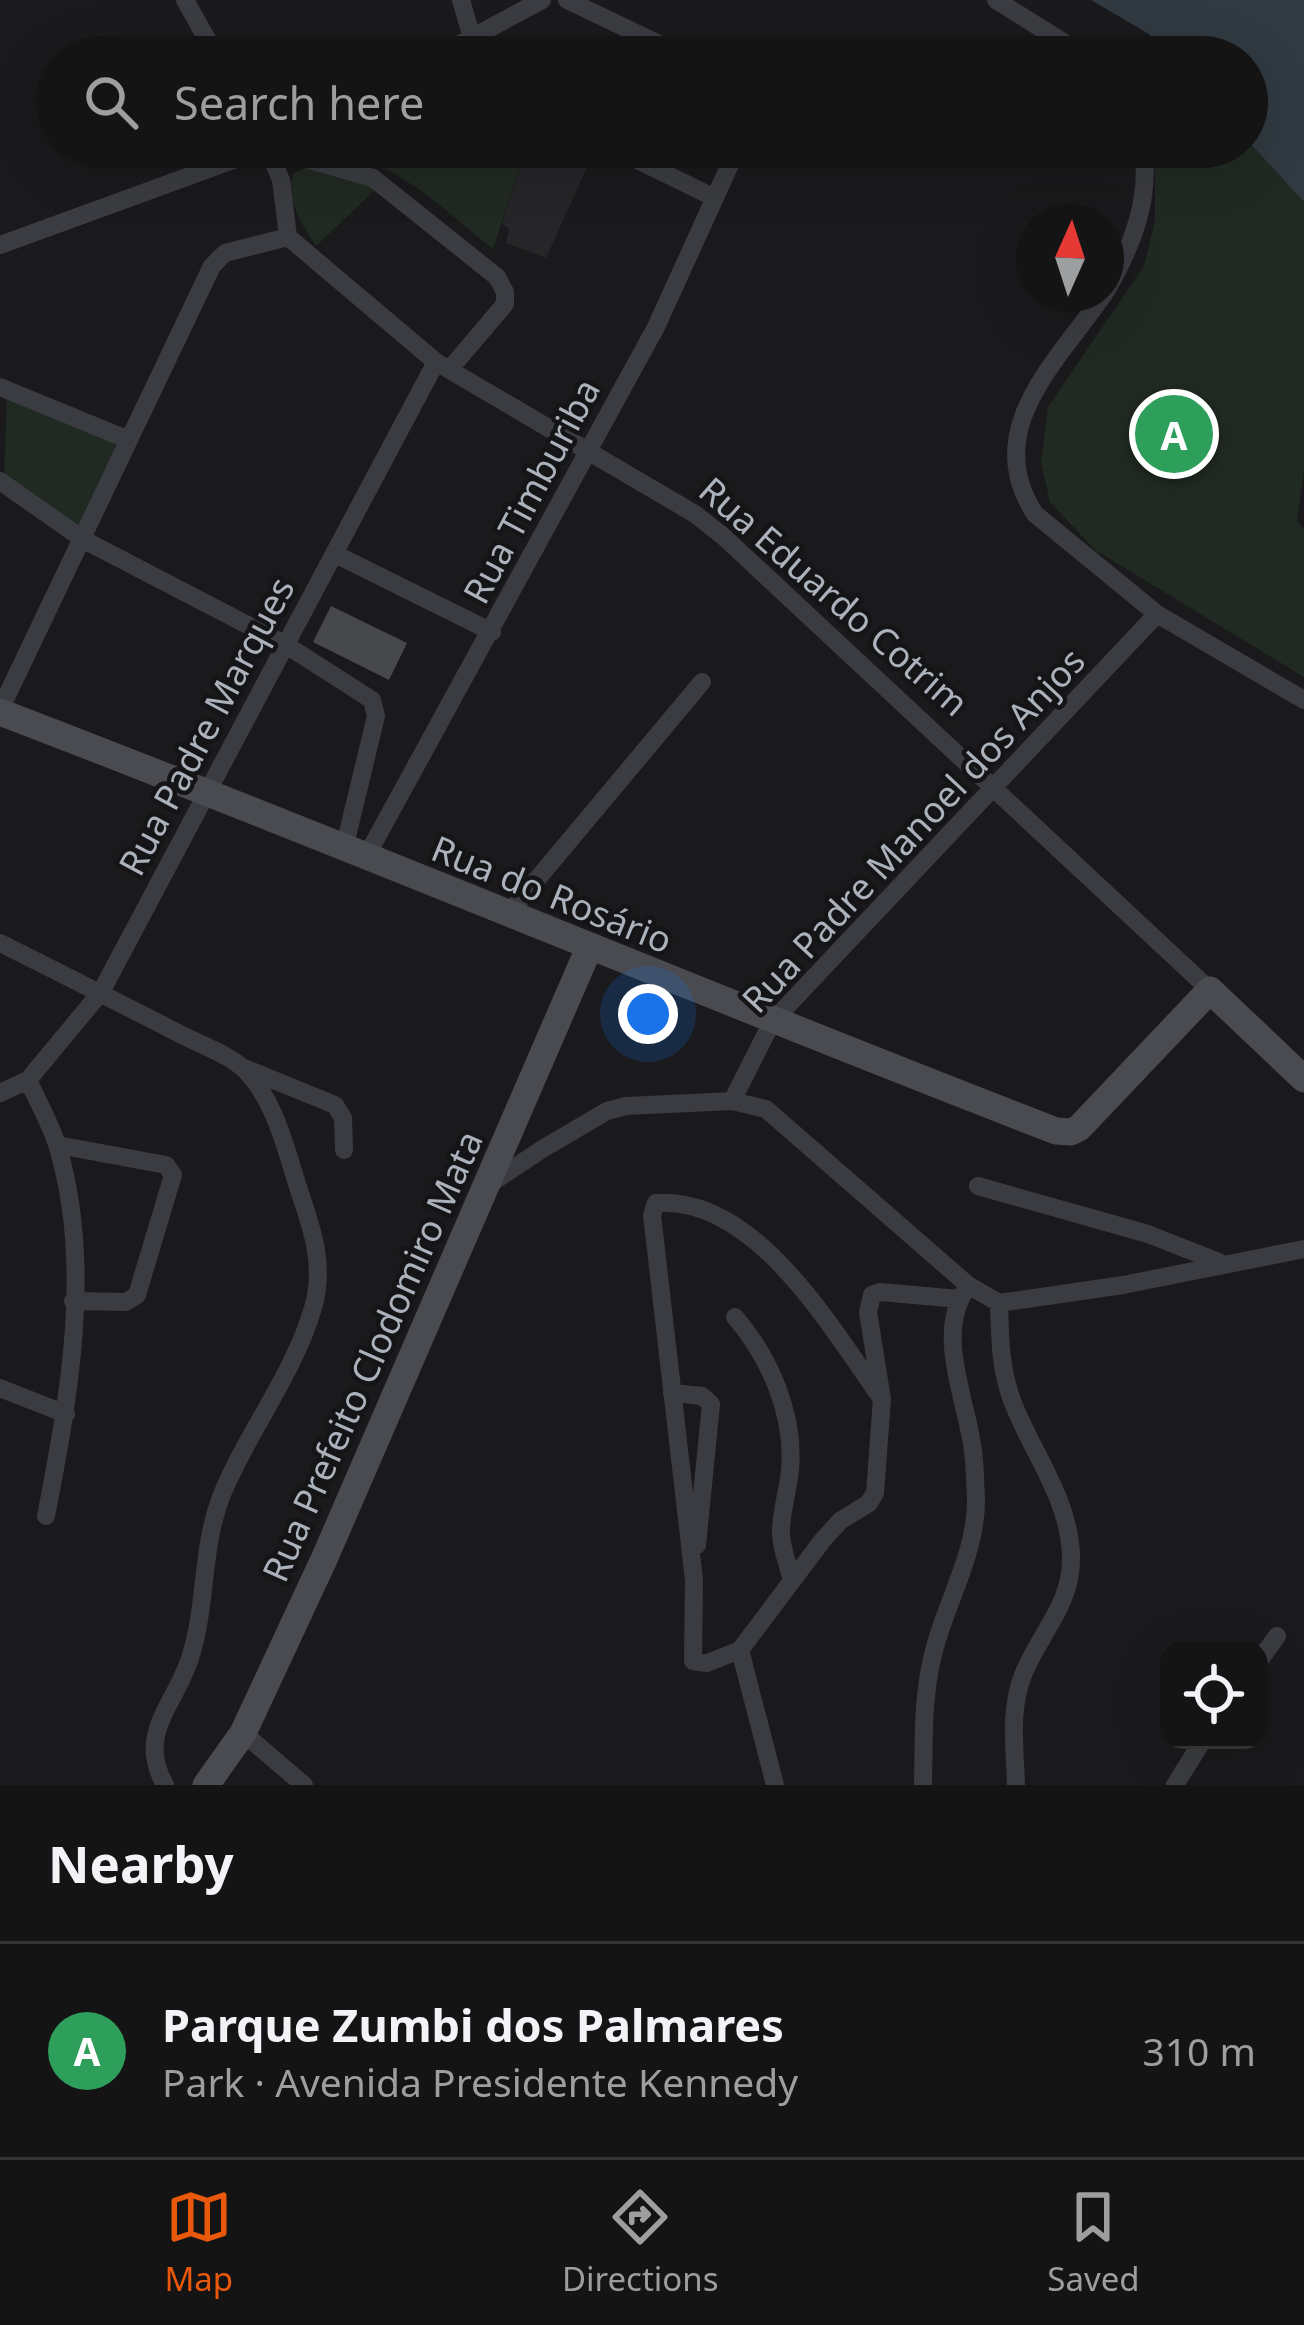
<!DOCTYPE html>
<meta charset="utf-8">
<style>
body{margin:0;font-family:"Noto Sans",sans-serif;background:#1d1d1e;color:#f1f3f6}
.controls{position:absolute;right:36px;bottom:36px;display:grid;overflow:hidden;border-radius:24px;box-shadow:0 12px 48px #0002}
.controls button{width:108px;height:108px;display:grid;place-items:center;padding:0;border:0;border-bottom:3px solid #333334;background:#141415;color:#f1f3f6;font:60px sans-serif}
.compass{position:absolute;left:1016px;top:204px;width:108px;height:108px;border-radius:50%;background:#141415;box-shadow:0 12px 48px #0002;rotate:3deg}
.you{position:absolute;left:648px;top:1014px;width:42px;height:42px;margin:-30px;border:9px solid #fff;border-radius:50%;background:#1a73e8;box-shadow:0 0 0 18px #1a73e833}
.badge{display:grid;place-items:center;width:78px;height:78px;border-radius:50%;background:#ea580c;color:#fff;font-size:39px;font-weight:700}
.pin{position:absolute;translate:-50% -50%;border:6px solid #fff;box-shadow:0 3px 12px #0006}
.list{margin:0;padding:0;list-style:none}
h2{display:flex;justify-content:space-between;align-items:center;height:156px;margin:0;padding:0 48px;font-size:51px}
h2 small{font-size:39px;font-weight:400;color:#9d9ea0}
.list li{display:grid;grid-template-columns:78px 1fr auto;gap:36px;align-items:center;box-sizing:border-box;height:216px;padding:0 48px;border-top:3px solid #333334}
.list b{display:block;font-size:45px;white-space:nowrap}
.list p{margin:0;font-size:39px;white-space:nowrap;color:#9d9ea0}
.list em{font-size:39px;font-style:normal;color:#9d9ea0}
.icon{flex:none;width:66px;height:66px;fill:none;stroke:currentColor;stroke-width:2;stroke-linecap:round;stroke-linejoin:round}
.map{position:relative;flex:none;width:1304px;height:1785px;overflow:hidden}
.search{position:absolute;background:#141415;box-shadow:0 12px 48px #0002;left:36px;right:36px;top:36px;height:132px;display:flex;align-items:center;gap:30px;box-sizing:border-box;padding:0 42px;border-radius:66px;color:#9d9ea0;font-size:45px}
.sheet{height:372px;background:#141415}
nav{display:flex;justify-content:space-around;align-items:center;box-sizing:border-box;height:168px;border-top:3px solid #333334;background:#141415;font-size:33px;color:#9d9ea0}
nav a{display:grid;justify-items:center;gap:6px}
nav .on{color:#ea580c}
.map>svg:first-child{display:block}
</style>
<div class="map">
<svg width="1304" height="1785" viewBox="0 0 1304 1785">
<rect width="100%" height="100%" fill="#1a1a1c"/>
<path fill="#262629" d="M 526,147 L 580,147 L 593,154 L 546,258 L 506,243 L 509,229 L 502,224 Z"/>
<path fill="#212a22" d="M 1247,140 L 1304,202 L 1304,471 L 1297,521 L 1304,529 L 1304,677 L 1095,550 L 1050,502 L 1041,462 L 1048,407 L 1144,266 L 1155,220 L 1155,147 L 1247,147 Z
M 315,147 L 526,147 L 493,249 C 440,207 390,153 319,152 Z
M 310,166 L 336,169 L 376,189 L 316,246 L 300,220 L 288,190 L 294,173 Z
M 7,395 L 119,440 L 80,527 L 4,478 Z"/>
<path fill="#303a40" d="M 1091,0 L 1304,0 L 1304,202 L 1247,140 L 1247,57 L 1171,57 L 1149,34 Z"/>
<path fill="#46484c" d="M 331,606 L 407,643 L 389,680 L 313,642 Z"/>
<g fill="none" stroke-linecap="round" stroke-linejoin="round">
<path stroke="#3b3c41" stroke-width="18" d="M 185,0 L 217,57
M 461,0 L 472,38
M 567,0 L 686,57
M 996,0 L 1087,57
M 436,57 L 542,0
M 267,147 L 281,180 L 288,237 L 436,362 L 695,514 L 724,537 L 1210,990
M 611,147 L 715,198
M 268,148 L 373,178 L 497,277 L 505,292 L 505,304 L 449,370
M 0,245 L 269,147
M 1106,291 C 1132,247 1151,199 1143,147
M 1104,294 C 1057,362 980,430 1035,514 L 1157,614 L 1304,700
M 0,387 L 129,440
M 0,481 L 84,540 L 286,645 L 372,700 L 376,716 L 344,849
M 337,555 L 492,632
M 0,710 L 212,266 L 225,253 L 288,237
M 366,857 L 656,327 L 738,147
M 508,914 L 702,682
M 0,943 C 60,973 120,1003 180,1034 C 199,1044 228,1054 244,1069 C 276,1101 286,1151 300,1193 C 313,1231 325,1267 313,1308 C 293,1376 247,1432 221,1497 C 201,1549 207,1606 190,1658 C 175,1706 136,1733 165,1785
M 242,1067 L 335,1105 L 343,1118 L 344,1150
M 28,1080 C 38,1102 51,1124 58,1148 C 93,1265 69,1398 46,1516
M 0,1093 L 28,1080 L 101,992 L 436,362
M 732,1101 L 772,1022 L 1157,614
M 58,1145 L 166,1165 L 173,1175 L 137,1295 L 126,1302 L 73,1301
M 488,1185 L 544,1148 L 607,1111 L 626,1106 L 732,1101 L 766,1109 L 968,1285 L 999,1303 L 1123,1285 L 1304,1249
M 978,1186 L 1148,1234 L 1219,1262
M 999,1303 C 1000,1337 1000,1370 1013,1403 C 1033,1454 1070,1500 1071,1557 C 1072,1605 1039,1634 1023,1675 C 1009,1710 1015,1749 1016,1785
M 735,1317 C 770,1358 795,1415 790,1470 C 788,1492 780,1514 781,1535 C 782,1550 788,1565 792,1580
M 0,1388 L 66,1414
M 672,1393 L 702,1396 L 711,1404 L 697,1545
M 882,1399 C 831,1328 755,1195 656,1203 L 652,1215 L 694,1580 L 693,1661 L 707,1663 L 740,1650 L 822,1541 L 840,1521 L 869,1503 L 875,1493 L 882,1399 L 868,1312 L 872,1295 L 880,1292 L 959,1299
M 740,1650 L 775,1785
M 1259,1661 L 1277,1636
M 243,1733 L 304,1785
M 923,1785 C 924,1739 922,1692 935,1647 C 949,1596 977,1551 976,1497 C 975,1482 975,1466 973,1451 C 967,1400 935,1336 966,1289
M 1175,1785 L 1203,1740"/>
<path stroke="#494b51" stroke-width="27" d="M 0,712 C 354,847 703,995 1056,1131 L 1071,1132 L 1079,1128 L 1210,990 L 1304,1079
M 206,1785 L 243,1733 L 325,1557 L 589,948"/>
</g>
<g text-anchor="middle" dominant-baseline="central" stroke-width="9" stroke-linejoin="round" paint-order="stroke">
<g font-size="36" fill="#acb2bb" stroke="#151517">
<text transform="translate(531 491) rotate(-62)">Rua Timburiba</text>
<text transform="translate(834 596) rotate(41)">Rua Eduardo Cotrim</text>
<text transform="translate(206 726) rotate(-62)">Rua Padre Marques</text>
<text transform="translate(913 830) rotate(-47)">Rua Padre Manoel dos Anjos</text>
<text transform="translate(552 894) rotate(22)">Rua do Rosário</text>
<text transform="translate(372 1356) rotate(-66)">Rua Prefeito Clodomiro Mata</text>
</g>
</g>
</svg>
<div class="controls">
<button><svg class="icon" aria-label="locate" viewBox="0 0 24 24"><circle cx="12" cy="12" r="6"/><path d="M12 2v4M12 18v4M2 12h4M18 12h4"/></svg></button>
</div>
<svg class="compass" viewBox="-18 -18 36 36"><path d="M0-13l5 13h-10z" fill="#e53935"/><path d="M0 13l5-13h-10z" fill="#9d9ea0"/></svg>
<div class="you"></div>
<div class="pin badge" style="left:1174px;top:434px;background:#2e9e5b">A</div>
<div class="search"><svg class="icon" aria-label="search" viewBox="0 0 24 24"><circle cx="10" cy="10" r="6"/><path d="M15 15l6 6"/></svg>Search here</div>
</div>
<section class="sheet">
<h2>Nearby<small></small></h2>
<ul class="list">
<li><span class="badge" style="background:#2e9e5b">A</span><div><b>Parque Zumbi dos Palmares</b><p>Park · Avenida Presidente Kennedy</p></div><em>310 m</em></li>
</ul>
</section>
<nav>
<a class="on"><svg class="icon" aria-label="map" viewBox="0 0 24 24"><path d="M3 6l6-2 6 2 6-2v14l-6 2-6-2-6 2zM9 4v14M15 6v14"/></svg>Map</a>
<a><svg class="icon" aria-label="directions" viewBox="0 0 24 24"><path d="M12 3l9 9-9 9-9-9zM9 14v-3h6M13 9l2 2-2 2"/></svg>Directions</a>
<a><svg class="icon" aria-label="saved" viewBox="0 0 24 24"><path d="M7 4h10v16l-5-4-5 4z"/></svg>Saved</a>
</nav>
